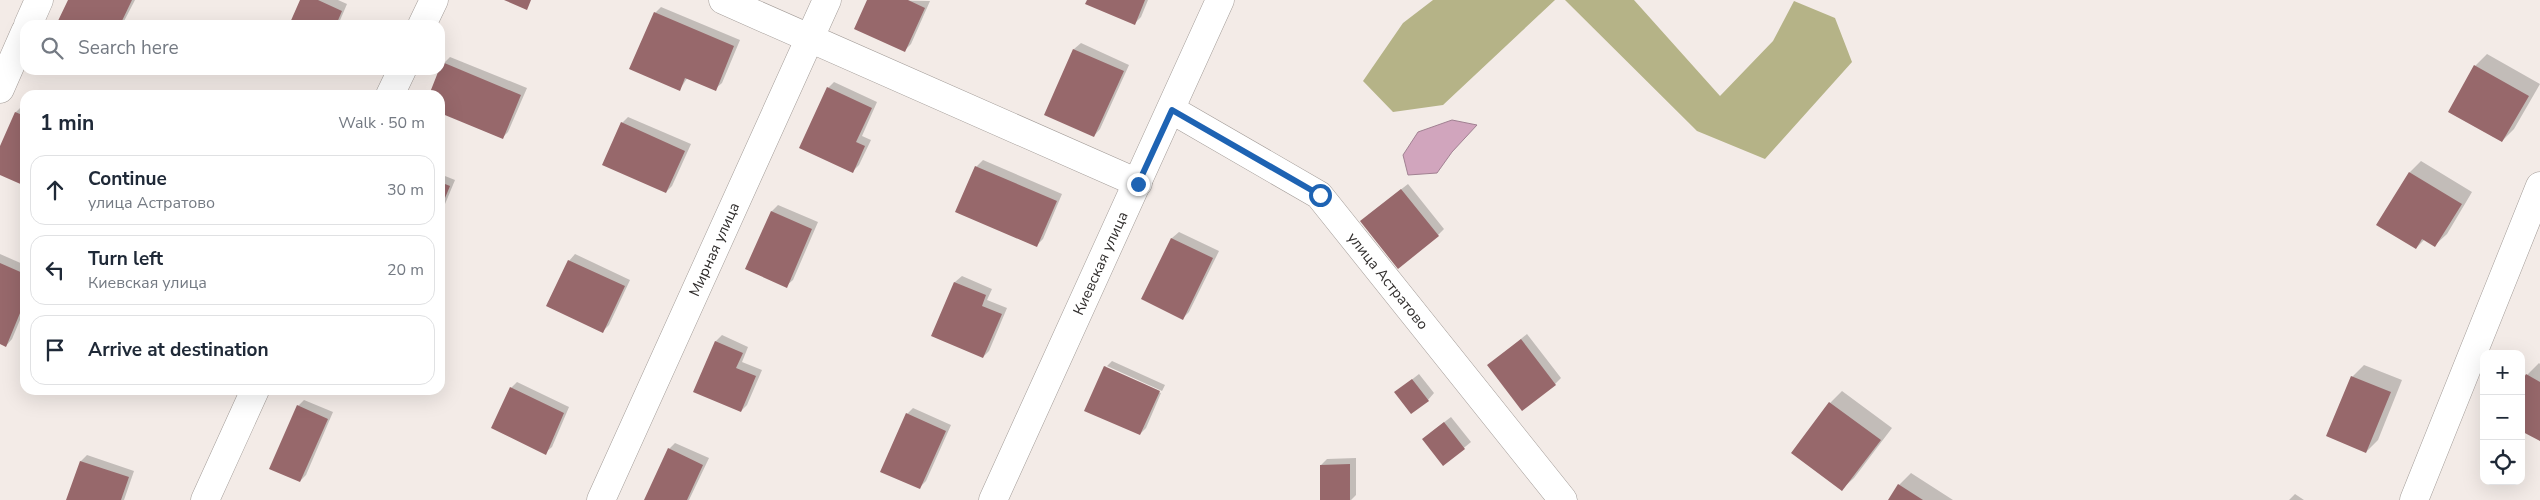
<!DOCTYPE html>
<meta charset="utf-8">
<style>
body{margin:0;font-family:"Nunito Sans",sans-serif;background:#f2f2f3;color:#1f2937}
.controls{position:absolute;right:15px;bottom:15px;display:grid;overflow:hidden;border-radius:10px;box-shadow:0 5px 20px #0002}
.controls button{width:45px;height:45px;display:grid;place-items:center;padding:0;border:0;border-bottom:1px solid #e0e1e3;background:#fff;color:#1f2937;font:25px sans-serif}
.stop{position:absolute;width:15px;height:15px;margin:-11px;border:4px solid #1e63b3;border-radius:50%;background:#fff}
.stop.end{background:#1e63b3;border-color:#fff;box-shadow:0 1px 5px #0008}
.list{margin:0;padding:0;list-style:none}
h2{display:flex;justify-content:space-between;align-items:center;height:65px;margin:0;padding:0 20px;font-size:21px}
h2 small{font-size:16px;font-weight:400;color:#747a83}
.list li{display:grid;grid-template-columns:32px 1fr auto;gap:15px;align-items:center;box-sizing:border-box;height:70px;margin:0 10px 10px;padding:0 10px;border:1px solid #e0e1e3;border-radius:15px}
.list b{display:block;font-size:19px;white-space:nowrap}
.list p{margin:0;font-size:16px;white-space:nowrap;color:#747a83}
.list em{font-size:16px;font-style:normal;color:#747a83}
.icon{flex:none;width:28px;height:28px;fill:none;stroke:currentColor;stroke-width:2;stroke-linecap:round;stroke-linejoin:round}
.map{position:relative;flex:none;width:2540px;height:500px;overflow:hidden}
.search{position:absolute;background:#fff;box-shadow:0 5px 20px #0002;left:20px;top:20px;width:425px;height:55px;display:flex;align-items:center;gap:12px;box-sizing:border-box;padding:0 18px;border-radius:15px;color:#747a83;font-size:19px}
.panel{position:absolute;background:#fff;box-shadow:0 5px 20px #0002;left:20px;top:90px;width:425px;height:305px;border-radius:15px}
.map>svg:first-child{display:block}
</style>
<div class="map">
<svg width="2540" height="500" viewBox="0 0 2540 500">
<rect width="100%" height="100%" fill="#f3ebe7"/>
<path fill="#b5b387" d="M 1433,0 L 1555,0 L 1443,105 L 1393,112 L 1363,81 L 1403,23 Z
M 1565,0 L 1634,0 L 1720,96 L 1773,41 L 1794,1 L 1835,18 L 1852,62 L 1765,159 L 1697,131 Z"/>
<path fill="#d1a5bd" stroke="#a18192" d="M 1452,120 L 1477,125 L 1452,152 L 1437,173 L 1408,175 L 1403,155 L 1418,132 Z"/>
<path fill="#0003" d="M 69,0 L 135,0 L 122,25 L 57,25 Z
M 301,0 L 338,0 L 347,4 L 338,25 L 290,25 Z
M 868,0 L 930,1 L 911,44 L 905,50 Z
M 1088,0 L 1148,0 L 1141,17 L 1135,23 Z
M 661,7 L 740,40 L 722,83 L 715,89 L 688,77 L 680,89 L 655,13 Z
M 1081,43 L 1129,65 L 1100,129 L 1094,136 L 1046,115 L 1074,49 Z
M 2487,54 L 2540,84 L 2514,129 L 2502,141 L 2475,66 Z
M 450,57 L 527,88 L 508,132 L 502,138 L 440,112 L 440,95 L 430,95 L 444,63 Z
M 834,82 L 877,102 L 862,136 L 871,140 L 859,165 L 853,171 L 828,88 Z
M 22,106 L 25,107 L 25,185 L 0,174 L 0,149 L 16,112 Z
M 628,117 L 691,144 L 672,186 L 666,192 L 622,123 Z
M 983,160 L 1062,194 L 1043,239 L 1036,246 L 957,212 L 976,167 Z
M 2421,161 L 2472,192 L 2447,234 L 2435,245 L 2425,239 L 2416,248 L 2410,172 Z
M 440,174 L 455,180 L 440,216 Z
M 1408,184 L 1444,229 L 1438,235 L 1368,215 Z
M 778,205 L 818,222 L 793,280 L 786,286 L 746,269 L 772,211 Z
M 1179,232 L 1219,251 L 1189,312 L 1183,318 L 1143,299 L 1172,238 Z
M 0,254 L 25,265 L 25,308 L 12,339 L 6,346 L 0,343 Z
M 575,254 L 630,280 L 609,325 L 603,331 L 569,261 Z
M 962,276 L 992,289 L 987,300 L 1007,308 L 989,351 L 983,357 L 933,335 L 955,282 Z
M 1527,334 L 1561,378 L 1555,384 L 1489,365 Z
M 722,335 L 748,347 L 742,362 L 762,370 L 747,405 L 741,411 L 694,391 L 716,341 Z
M 1112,361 L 1165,385 L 1162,391 L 1107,366 Z
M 2539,363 L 2540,364 L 2540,440 L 2527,375 Z
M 2364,365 L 2402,380 L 2378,440 L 2366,452 L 2352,377 Z
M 1106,366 L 1106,369 L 1161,393 L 1146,428 L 1140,434 L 1105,367 Z
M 1419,374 L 1434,393 L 1428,400 L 1396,392 Z
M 517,382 L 569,407 L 552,447 L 545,453 L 511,388 Z
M 1842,391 L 1892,428 L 1854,478 L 1842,489 L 1793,453 L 1830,403 Z
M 304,400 L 333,412 L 306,475 L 300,481 L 298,406 Z
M 913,408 L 951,425 L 926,481 L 920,487 L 907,414 Z
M 1451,417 L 1471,442 L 1443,465 L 1430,433 Z
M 675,443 L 709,458 L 689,500 L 645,500 L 669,449 Z
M 87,455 L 134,471 L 124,500 L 68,500 L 81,461 Z
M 1356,458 L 1356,495 L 1351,500 L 1322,500 L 1321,465 L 1327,459 Z
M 1911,473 L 1953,500 L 1889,500 L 1899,485 Z
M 2295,494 L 2304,500 L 2289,500 Z"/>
<path fill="#97686b" d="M 68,0 L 132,0 L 120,25 L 56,25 Z
M 300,0 L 318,0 L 342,11 L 336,25 L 289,25 Z
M 504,0 L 531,0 L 527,10 Z
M 867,0 L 908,0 L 925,8 L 905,52 L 854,29 Z
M 1087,0 L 1145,0 L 1135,25 L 1085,4 Z
M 654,12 L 734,46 L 716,91 L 685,78 L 680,91 L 629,69 Z
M 1073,49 L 1124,71 L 1094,137 L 1044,115 Z
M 442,62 L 521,95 L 503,139 L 440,113 L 440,95 L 429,95 Z
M 2474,65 L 2529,96 L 2502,142 L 2448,112 Z
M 827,87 L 872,108 L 856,142 L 865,146 L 853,173 L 799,148 Z
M 15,112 L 25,116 L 25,186 L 0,175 L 0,146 Z
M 621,122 L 685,151 L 666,193 L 602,165 Z
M 975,166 L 1057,201 L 1037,247 L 955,212 Z
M 2409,172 L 2462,204 L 2435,247 L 2422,239 L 2416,249 L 2376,225 Z
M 440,182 L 450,186 L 440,210 Z
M 1401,189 L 1439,236 L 1398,269 L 1360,221 Z
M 771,211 L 812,229 L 787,288 L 745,269 Z
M 1171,238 L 1213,258 L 1183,320 L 1141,299 Z
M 568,260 L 625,286 L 603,333 L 546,306 Z
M 0,263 L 25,274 L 25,301 L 6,347 L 0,344 Z
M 954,282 L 986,295 L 982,306 L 1002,314 L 983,358 L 931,336 Z
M 1521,339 L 1556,385 L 1522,411 L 1487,365 Z
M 715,341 L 743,353 L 736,368 L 756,376 L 741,412 L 693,392 Z
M 1104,366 L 1160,391 L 1140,435 L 1084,411 Z
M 2526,374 L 2540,382 L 2540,441 L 2521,431 L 2521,383 Z
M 2351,376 L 2391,392 L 2366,453 L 2326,436 Z
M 1412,379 L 1429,401 L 1411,414 L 1394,392 Z
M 510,387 L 564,413 L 546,455 L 491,428 Z
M 1829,402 L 1881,440 L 1842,491 L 1791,453 Z
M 297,405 L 328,419 L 300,482 L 269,469 Z
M 906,413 L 946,431 L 920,489 L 880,472 Z
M 1444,422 L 1465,449 L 1443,466 L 1422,439 Z
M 668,448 L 703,465 L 687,500 L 644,500 Z
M 80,461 L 129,477 L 121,500 L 66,500 Z
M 1350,464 L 1350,500 L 1320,500 L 1320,465 Z
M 1898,484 L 1923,500 L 1888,500 Z"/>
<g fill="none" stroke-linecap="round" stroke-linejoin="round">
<g stroke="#a39c98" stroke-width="29">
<g id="minor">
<path d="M 723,0 L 1138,183"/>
<path d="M 28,25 L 39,0"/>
<path d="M 422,25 L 434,0"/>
<path d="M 0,89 L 25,32"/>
<path d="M 390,95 L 402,70"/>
<path id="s1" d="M 1172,110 L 1319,195 L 1563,500"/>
<path d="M 205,500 L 255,390"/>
<path id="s2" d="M 601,500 L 827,0"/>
<path id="s3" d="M 993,500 L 1220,0"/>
<path d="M 2414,500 L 2540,186"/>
</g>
</g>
<use href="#minor" stroke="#fff" stroke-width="28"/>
</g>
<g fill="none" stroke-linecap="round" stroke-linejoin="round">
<path stroke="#1e63b3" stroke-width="6" d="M 1138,184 L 1172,110 L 1320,195"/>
</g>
<g text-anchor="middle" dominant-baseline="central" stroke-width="5" stroke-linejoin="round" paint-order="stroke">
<g font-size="15" fill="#302d2c" stroke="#f3ebe7">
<text stroke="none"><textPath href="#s2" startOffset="275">Мирная улица</textPath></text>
<text stroke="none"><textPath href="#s3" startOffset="260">Киевская улица</textPath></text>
<text stroke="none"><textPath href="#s1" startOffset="280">улица Астратово</textPath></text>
</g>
</g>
</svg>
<div class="controls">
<button>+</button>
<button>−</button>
<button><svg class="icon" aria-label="locate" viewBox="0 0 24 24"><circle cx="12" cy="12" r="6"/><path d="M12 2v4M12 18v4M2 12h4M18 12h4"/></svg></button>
</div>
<div class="stop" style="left:1320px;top:195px"></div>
<div class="stop end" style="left:1138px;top:184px"></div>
<div class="search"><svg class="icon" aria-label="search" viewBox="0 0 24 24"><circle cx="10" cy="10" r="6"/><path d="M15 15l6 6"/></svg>Search here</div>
<section class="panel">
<h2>1 min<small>Walk · 50 m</small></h2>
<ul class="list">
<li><svg class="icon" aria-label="ahead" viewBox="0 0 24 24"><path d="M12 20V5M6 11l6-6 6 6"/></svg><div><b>Continue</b><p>улица Астратово</p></div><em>30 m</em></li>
<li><svg class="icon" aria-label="left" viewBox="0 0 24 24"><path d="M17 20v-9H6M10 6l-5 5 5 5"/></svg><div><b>Turn left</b><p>Киевская улица</p></div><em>20 m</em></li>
<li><svg class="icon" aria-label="arrive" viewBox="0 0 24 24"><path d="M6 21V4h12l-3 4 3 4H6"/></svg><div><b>Arrive at destination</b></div></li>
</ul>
</section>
</div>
